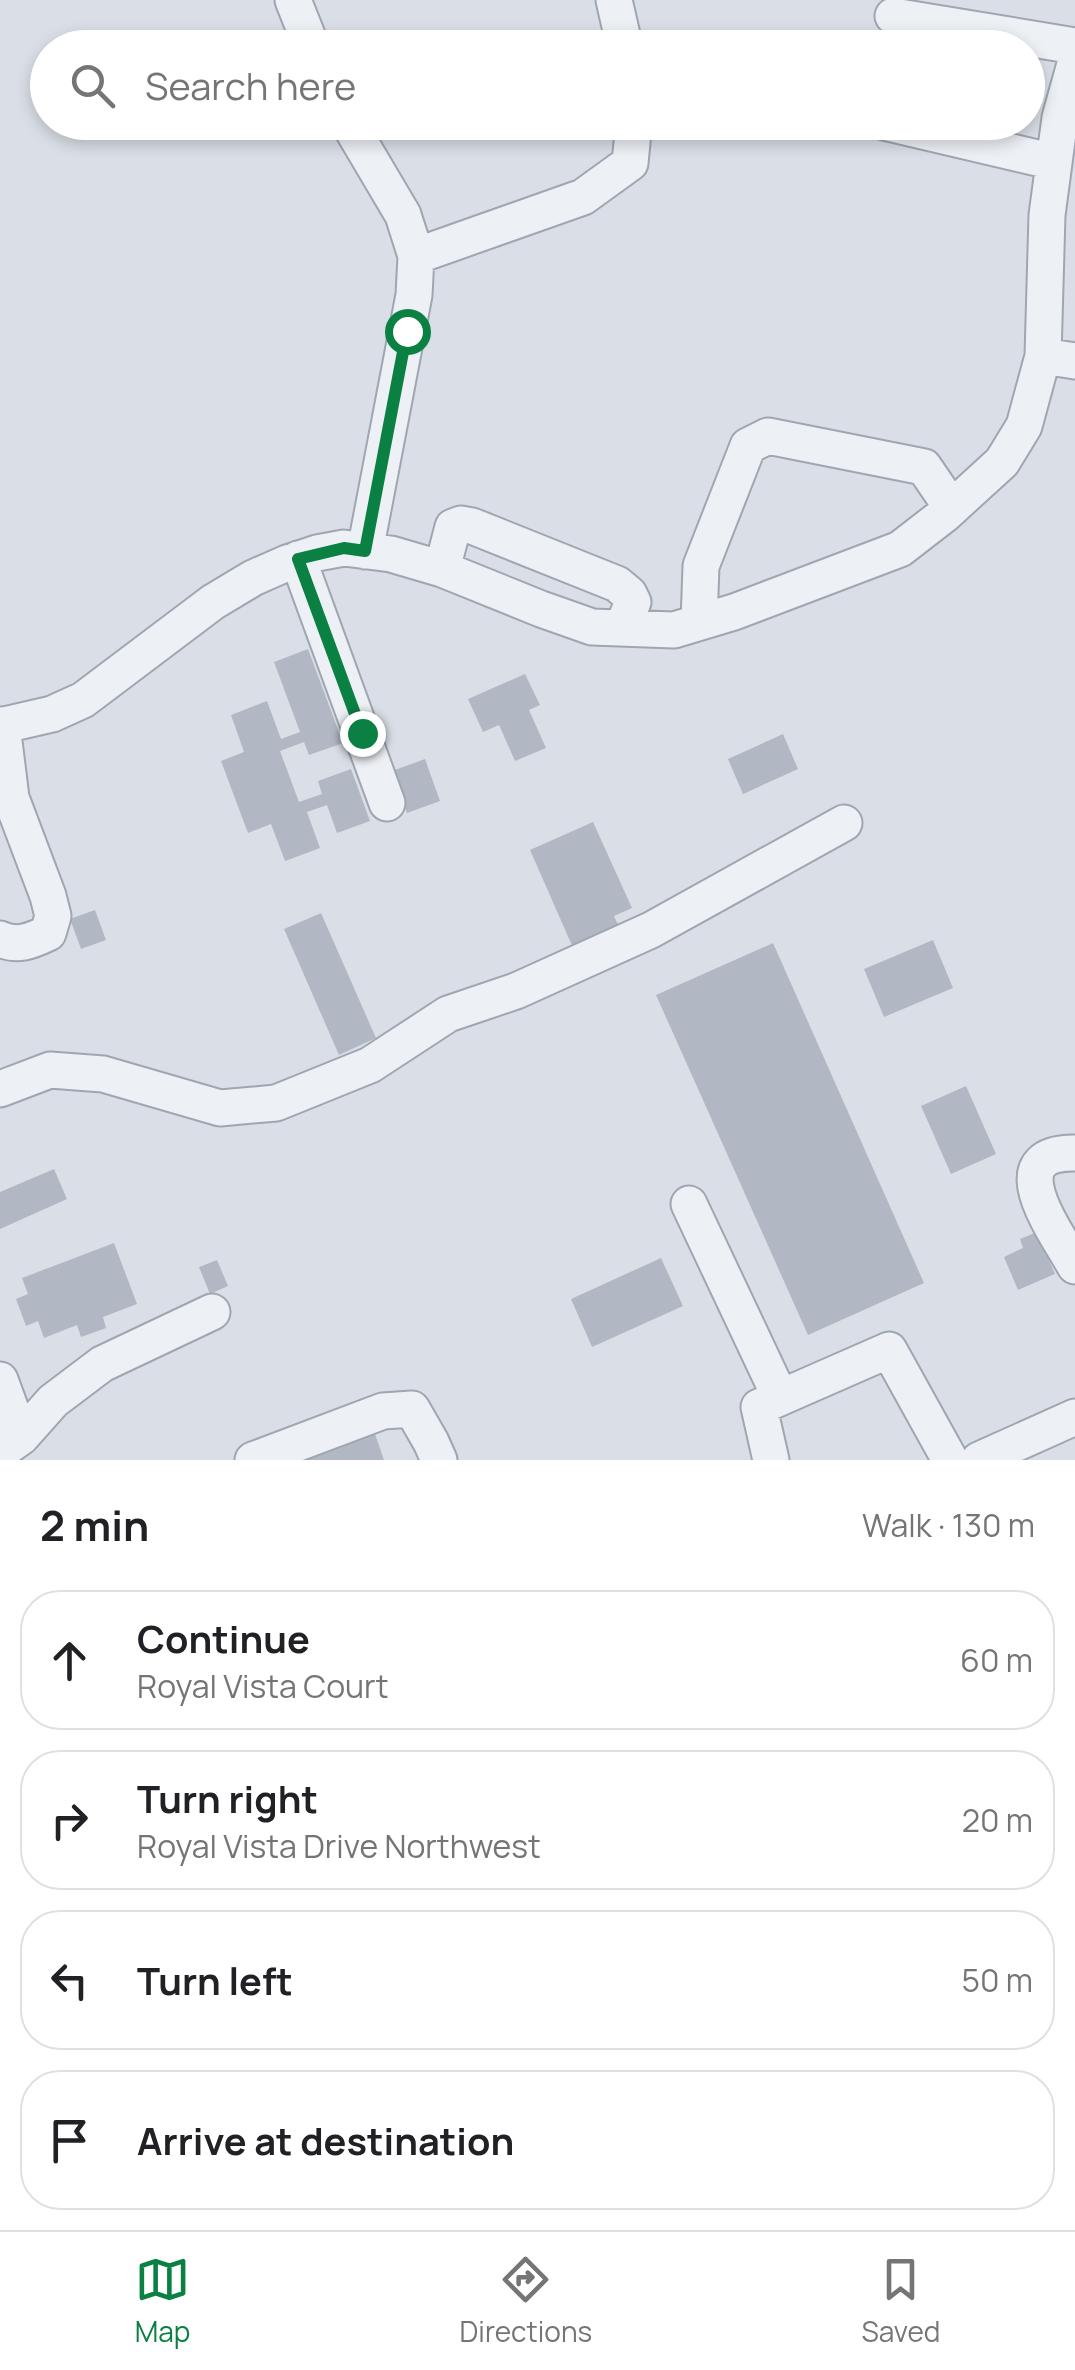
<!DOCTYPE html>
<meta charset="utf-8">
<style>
body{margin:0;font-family:Manrope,sans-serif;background:#f6f6f6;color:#202124}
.stop{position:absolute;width:30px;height:30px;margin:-22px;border:8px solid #0b8043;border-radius:50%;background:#fff}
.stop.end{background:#0b8043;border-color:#fff;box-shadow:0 2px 10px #0008}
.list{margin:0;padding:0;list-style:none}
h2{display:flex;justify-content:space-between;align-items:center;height:130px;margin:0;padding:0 40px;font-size:42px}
h2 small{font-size:32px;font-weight:400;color:#757577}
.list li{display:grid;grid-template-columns:65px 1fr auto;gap:30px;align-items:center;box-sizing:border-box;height:140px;margin:0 20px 20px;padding:0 20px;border:2px solid #e0e0e0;border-radius:40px}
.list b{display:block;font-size:38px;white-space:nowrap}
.list p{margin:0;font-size:32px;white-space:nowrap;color:#757577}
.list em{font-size:32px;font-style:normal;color:#757577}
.icon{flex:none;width:55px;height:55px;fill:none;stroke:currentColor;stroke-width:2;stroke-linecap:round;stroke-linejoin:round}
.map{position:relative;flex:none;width:1075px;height:1460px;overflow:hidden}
.search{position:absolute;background:#fff;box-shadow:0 5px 15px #0003;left:30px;right:30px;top:30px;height:110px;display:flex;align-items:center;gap:25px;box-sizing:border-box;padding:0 35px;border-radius:55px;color:#757577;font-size:38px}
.sheet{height:770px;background:#fff}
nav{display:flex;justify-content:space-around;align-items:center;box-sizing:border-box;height:140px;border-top:2px solid #e0e0e0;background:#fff;font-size:28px;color:#757577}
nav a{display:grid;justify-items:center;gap:5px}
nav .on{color:#0b8043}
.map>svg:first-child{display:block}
</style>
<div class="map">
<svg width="1075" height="1460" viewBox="0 0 1075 1460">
<rect width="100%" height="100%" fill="#dadfe7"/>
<path fill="#b1b8c4" d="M 308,649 L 343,743 L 309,755 L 304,742 L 280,751 L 299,802 L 322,794 L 318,781 L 351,769 L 370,821 L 337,833 L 327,805 L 307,812 L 320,848 L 285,861 L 271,824 L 248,833 L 221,761 L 244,752 L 231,715 L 267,701 L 281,739 L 300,732 L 274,662 Z
M 525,674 L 540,705 L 529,710 L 546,748 L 515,761 L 499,725 L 483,732 L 468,699 Z
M 783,734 L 798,769 L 743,794 L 728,759 Z
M 425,759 L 440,801 L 407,813 L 392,771 Z
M 593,822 L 632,908 L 614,916 L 620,929 L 574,950 L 530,850 Z
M 95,910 L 106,940 L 81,949 L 70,919 Z
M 321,913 L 376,1038 L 339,1055 L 284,929 Z
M 933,940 L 953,988 L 884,1017 L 864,969 Z
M 773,943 L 924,1283 L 808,1335 L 656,995 Z
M 966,1086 L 996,1154 L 951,1174 L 921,1106 Z
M 54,1169 L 67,1199 L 0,1229 L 0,1192 Z
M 1037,1232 L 1055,1274 L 1018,1290 L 1004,1257 L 1023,1248 L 1020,1239 Z
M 114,1243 L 137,1304 L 103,1317 L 106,1328 L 81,1337 L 77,1325 L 44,1338 L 38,1321 L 26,1326 L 16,1299 L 28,1294 L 22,1278 Z
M 661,1258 L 683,1306 L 592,1347 L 571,1299 Z
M 217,1260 L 228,1286 L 210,1294 L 199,1267 Z
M 375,1434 L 384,1460 L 305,1460 Z"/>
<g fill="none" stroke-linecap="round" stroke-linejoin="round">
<g stroke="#9fa6b1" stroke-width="39">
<path id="minor" d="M 293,0 L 312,48
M 614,0 L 625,48
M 893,16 L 1075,46
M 348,122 L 403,215 L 416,256 L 414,295 L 365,551
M 884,122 L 1054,162
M 416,256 L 583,197 L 630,163 L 634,122
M 1043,356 L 1075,361
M 298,559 L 387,803
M 442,569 L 453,527 L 461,524 L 472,526 L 617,584 L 629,594 L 633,602 L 622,628
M 699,622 L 701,566 L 748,446 L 768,436 L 924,467 L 952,508
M 0,726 L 52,714 L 83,700 L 213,602 L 253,578 L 287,563 L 317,553 L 344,548 L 391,554 L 442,569 L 541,609 L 592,627 L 674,630 L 734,612 L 900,549 L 944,515 L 1002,462 L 1024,426 L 1043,356 L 1047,215 L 1060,118 L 1075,64
M 0,939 C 17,947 31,941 48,933 L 53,916 L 48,896 L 11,798 L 2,725
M 0,1089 L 50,1070 L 103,1074 L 220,1108 L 276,1103 L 370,1065 L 448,1014 L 516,991 L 651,930 L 844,823
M 1075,1153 C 995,1152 1057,1233 1075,1266
M 689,1204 L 780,1397
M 0,1380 L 21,1437
M 0,1452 L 21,1437 L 53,1401 L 102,1364 L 212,1312
M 253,1460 L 383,1411 L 412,1409 L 431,1442 L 439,1460
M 771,1460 L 759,1407 L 889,1350 L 950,1460
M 979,1460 L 1075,1417"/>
</g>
<use href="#minor" stroke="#edf0f5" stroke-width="35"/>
</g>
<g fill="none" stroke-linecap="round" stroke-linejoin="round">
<path stroke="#0b8043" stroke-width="12" d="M 362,733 L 298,559 L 344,548 L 365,551 L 407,331"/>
</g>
</svg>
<div class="stop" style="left:407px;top:331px"></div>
<div class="stop end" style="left:362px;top:733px"></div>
<div class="search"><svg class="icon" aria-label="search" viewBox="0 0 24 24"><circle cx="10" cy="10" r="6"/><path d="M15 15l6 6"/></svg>Search here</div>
</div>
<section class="sheet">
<h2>2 min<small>Walk · 130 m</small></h2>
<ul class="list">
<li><svg class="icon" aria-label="ahead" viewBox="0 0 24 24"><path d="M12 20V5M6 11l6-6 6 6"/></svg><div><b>Continue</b><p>Royal Vista Court</p></div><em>60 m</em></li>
<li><svg class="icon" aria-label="right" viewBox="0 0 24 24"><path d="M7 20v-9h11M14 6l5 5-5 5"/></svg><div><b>Turn right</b><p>Royal Vista Drive Northwest</p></div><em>20 m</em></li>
<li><svg class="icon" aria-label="left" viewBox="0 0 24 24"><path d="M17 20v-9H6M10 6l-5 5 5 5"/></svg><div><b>Turn left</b></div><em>50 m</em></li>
<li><svg class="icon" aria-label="arrive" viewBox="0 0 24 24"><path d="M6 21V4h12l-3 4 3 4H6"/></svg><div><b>Arrive at destination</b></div></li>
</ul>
</section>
<nav>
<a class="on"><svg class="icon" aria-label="map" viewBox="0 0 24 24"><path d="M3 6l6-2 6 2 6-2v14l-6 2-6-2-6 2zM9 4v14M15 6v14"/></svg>Map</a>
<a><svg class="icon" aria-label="directions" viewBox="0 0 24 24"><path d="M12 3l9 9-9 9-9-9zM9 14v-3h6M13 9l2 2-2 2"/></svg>Directions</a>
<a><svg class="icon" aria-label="saved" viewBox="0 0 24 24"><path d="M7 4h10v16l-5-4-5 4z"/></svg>Saved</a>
</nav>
